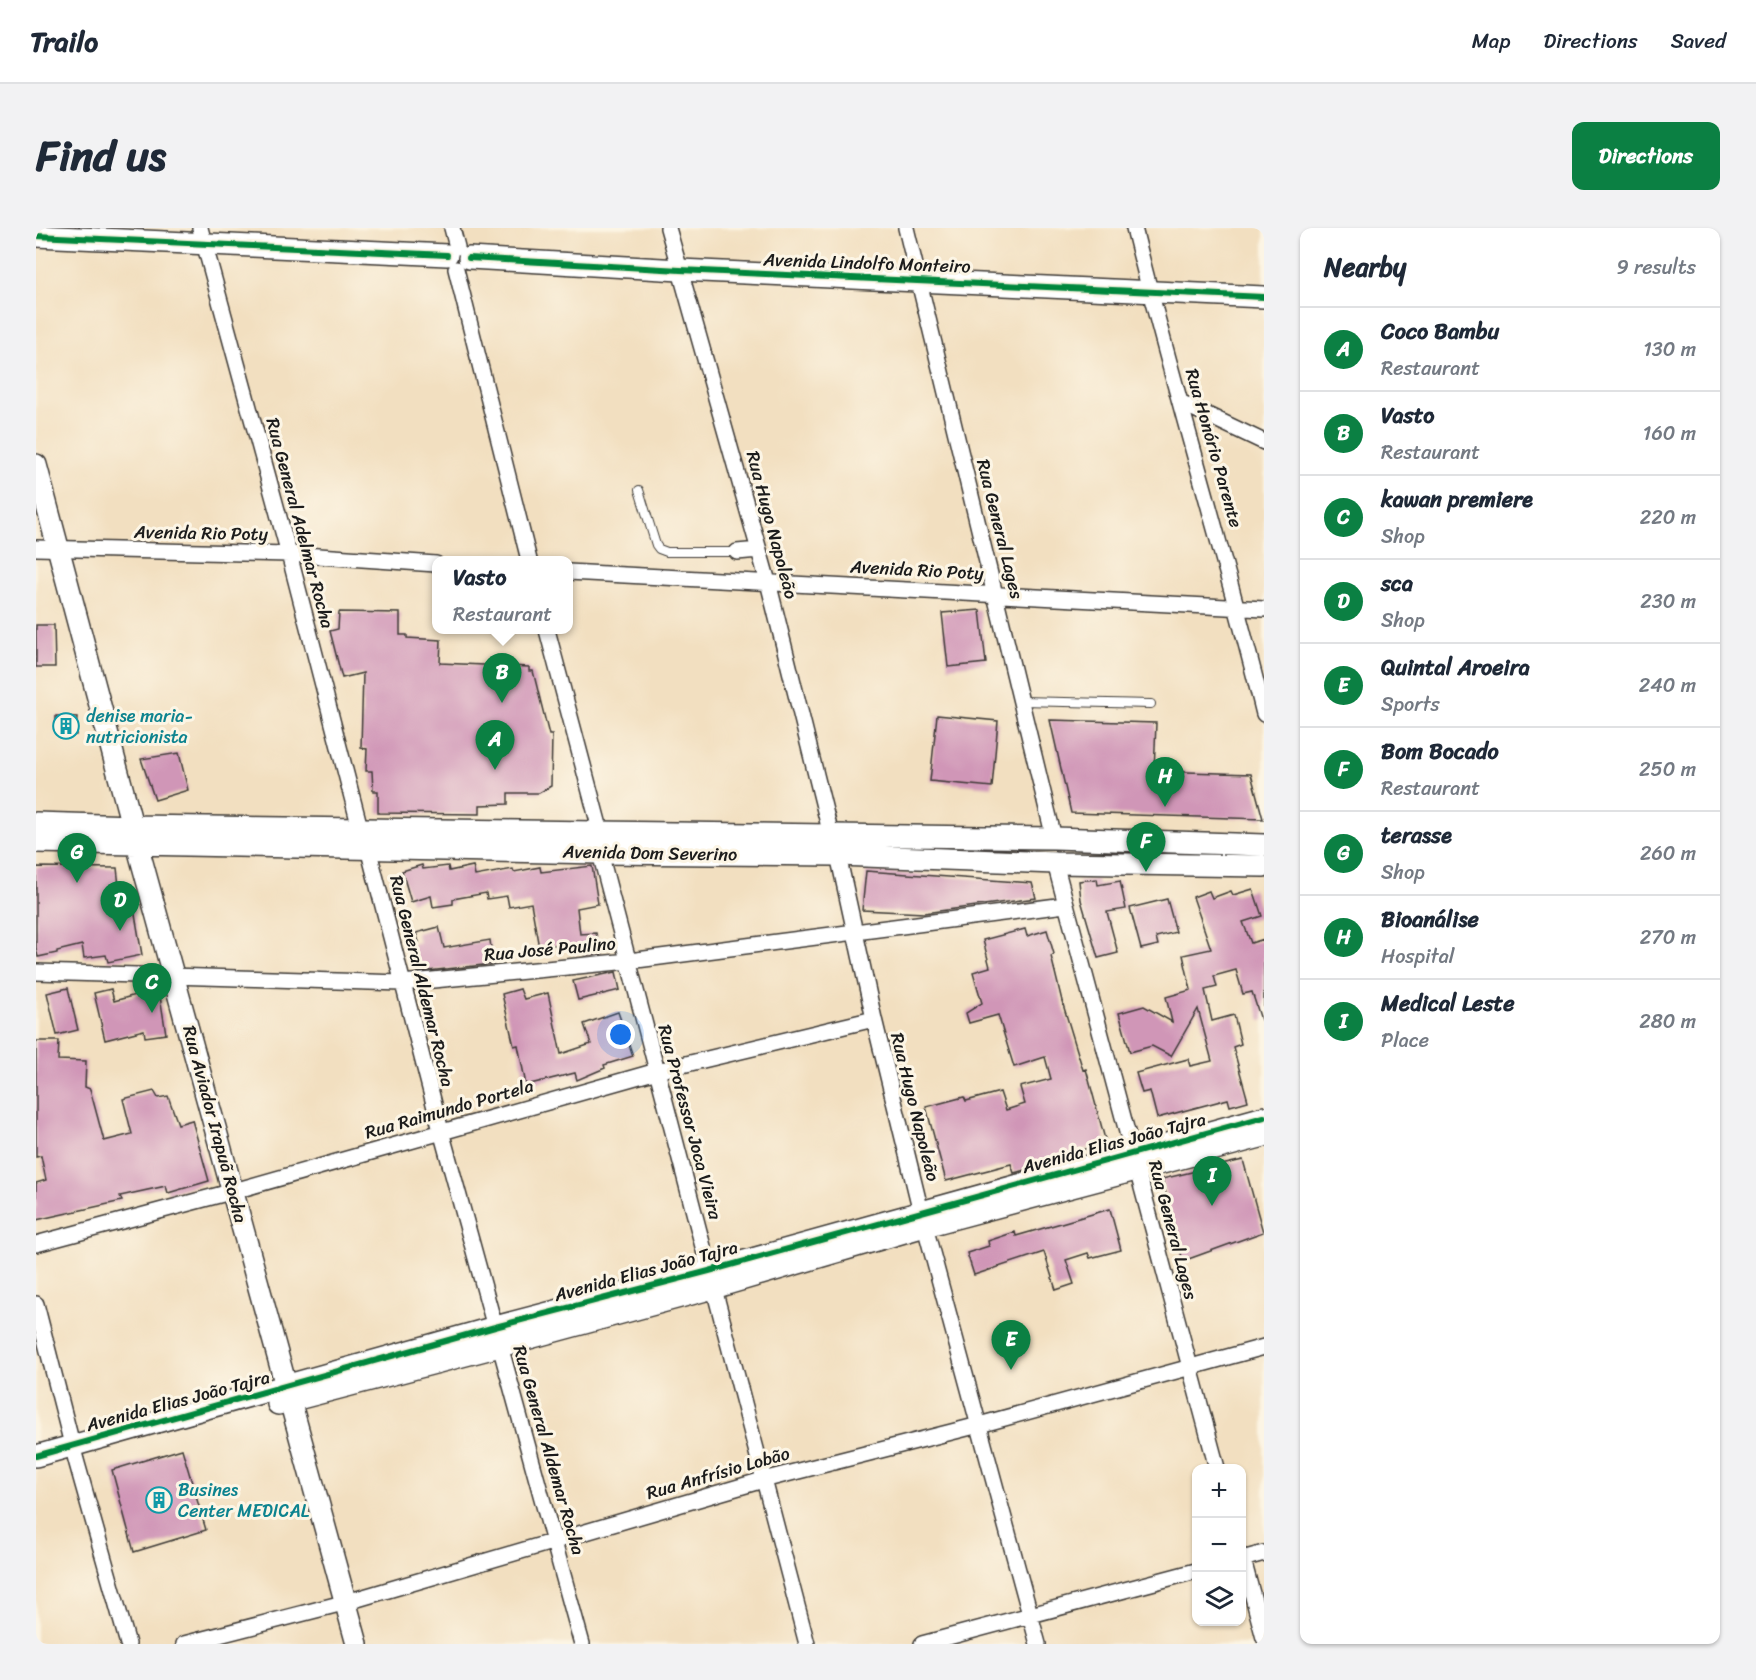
<!DOCTYPE html>
<meta charset="utf-8">
<style>
body{margin:0;font-family:Sriracha,sans-serif;background:#f2f2f3;color:#1f2937}
.controls{position:absolute;right:18px;bottom:18px;display:grid;overflow:hidden;border-radius:12px;box-shadow:0 2px 4px #0004}
.controls button{width:54px;height:54px;display:grid;place-items:center;padding:0;border:0;border-bottom:2px solid #e0e1e3;background:#fff;color:#1f2937;font:30px sans-serif}
.you{position:absolute;left:585px;top:807px;width:21px;height:21px;margin:-15px;border:4px solid #fff;border-radius:50%;background:#1a73e8;box-shadow:0 0 0 9px #1a73e833}
.badge{display:grid;place-items:center;width:39px;height:39px;border-radius:50%;background:#0b8043;color:#fff;font-size:20px;font-weight:700}
.pin{position:absolute;translate:-50% -50px;filter:drop-shadow(0 2px 3px #0008)}
.pin::after{content:'';position:absolute;top:32px;width:21px;height:18px;background:inherit;clip-path:polygon(0 0,100% 0,50% 100%)}
.popup{position:absolute;left:396px;top:328px;width:141px;height:78px;box-sizing:border-box;display:grid;place-content:center;border-radius:12px;background:#fff;filter:drop-shadow(0 2px 4px #0005);font-size:20px;white-space:nowrap;color:#747a83}
.popup b{font-size:22px;color:#1f2937}
.popup::after{content:'';position:absolute;left:50%;top:100%;margin-left:-12px;border:12px solid transparent;border-top-color:#fff}
.list{margin:0;padding:0;list-style:none}
h2{display:flex;justify-content:space-between;align-items:center;height:78px;margin:0;padding:0 24px;font-size:26px}
h2 small{font-size:20px;font-weight:400;color:#747a83}
.list li{display:grid;grid-template-columns:39px 1fr auto;gap:18px;align-items:center;box-sizing:border-box;height:84px;padding:0 24px;border-top:2px solid #e0e1e3}
.list b{display:block;font-size:22px;white-space:nowrap}
.list p{margin:0;font-size:20px;white-space:nowrap;color:#747a83}
.list em{font-size:20px;font-style:normal;color:#747a83}
.icon{flex:none;width:33px;height:33px;fill:none;stroke:currentColor;stroke-width:2;stroke-linecap:round;stroke-linejoin:round}
.map{position:relative;flex:none;width:1228px;height:1416px;overflow:hidden;border-radius:12px}
header{display:flex;align-items:center;gap:36px;box-sizing:border-box;height:84px;padding:0 30px;background:#fff;border-bottom:2px solid #e0e1e3}
header strong{font-size:28px}
nav{display:flex;gap:33px;margin-inline-start:auto;font-size:21px}
.intro{display:flex;align-items:center;justify-content:space-between;box-sizing:border-box;height:144px;padding:0 36px}
h1{margin:0;font-size:42px}
.button{padding:15px 27px;border-radius:12px;background:#0b8043;color:#fff;font-size:21px;font-weight:700}
main{display:flex;gap:36px;padding:0 36px}
aside{flex:1;background:#fff;border-radius:12px;box-shadow:0 2px 4px #0004}
.map>svg:first-child{display:block}
</style>
<header>
<strong>Trailo</strong>
<nav><a>Map</a><a>Directions</a><a>Saved</a></nav>
</header>
<div class="intro"><h1>Find us</h1><a class="button">Directions</a></div>
<main>
<div class="map">
<svg width="1228" height="1416" viewBox="0 0 1228 1416">
<rect width="100%" height="100%" fill="#fcf5e5"/>
<filter id="ink" filterUnits="userSpaceOnUse"><feTurbulence type="fractalNoise" baseFrequency=".0167" numOctaves="2"/><feDisplacementMap in="SourceGraphic" scale="12" xChannelSelector="R" yChannelSelector="G"/><feConvolveMatrix kernelMatrix="1 2 1 2 8 2 1 2 1" color-interpolation-filters="sRGB"/></filter>
<filter id="wash" filterUnits="userSpaceOnUse"><feTurbulence type="fractalNoise" baseFrequency=".008" numOctaves="4" result="noise"/><feDisplacementMap in="SourceGraphic" scale="24" xChannelSelector="R" yChannelSelector="G"/><feGaussianBlur stdDeviation="1.35" result="paint"/><feColorMatrix in="noise" values="0 0 0 0 0 0 0 0 0 0 0 0 0 0 0 0 0 1.4 0 .05"/><feComposite in="paint" operator="in"/></filter>
<g filter="url(#wash)">
<rect width="100%" height="100%" fill="#f2dfc0"/>
<g id="blocks">
<path fill="#d096b7" d="M 944,382 L 950,435 L 912,439 L 906,385 Z
M 303,384 L 364,385 L 364,407 L 371,407 L 371,410 L 405,412 L 404,435 L 493,439 L 493,443 L 497,443 L 513,507 L 516,507 L 515,558 L 503,565 L 472,565 L 472,576 L 444,577 L 444,586 L 342,585 L 342,563 L 337,563 L 336,543 L 330,543 L 331,521 L 325,520 L 327,445 L 306,450 L 294,403 L 302,401 Z
M 0,397 L 18,397 L 19,439 L 0,439 Z
M 901,487 L 962,493 L 956,559 L 894,553 Z
M 20,488 L 41,489 L 40,507 L 20,506 Z
M 1014,492 L 1120,495 L 1118,543 L 1215,546 L 1227,591 L 1035,585 Z
M 143,525 L 152,562 L 119,572 L 105,531 Z
M 386,637 L 387,641 L 412,638 L 413,643 L 437,638 L 439,648 L 477,641 L 478,644 L 504,639 L 505,644 L 556,638 L 562,676 L 541,680 L 544,706 L 560,705 L 564,725 L 549,727 L 548,719 L 525,721 L 525,716 L 503,720 L 495,675 L 473,679 L 471,668 L 451,671 L 450,665 L 417,671 L 417,676 L 397,679 L 395,668 L 375,674 L 366,643 Z
M 0,639 L 81,640 L 85,676 L 97,675 L 106,727 L 72,734 L 70,727 L 48,730 L 46,717 L 21,723 L 21,725 L 2,729 L 0,720 Z
M 830,643 L 996,655 L 1000,670 L 888,685 L 826,682 Z
M 1061,651 L 1062,657 L 1084,653 L 1090,681 L 1071,684 L 1082,725 L 1062,730 L 1045,672 L 1043,653 Z
M 1217,661 L 1226,688 L 1207,694 L 1215,715 L 1228,711 L 1228,792 L 1225,792 L 1216,764 L 1207,766 L 1200,742 L 1178,748 L 1181,759 L 1169,762 L 1176,793 L 1198,787 L 1205,816 L 1197,819 L 1212,873 L 1194,878 L 1192,871 L 1121,890 L 1114,863 L 1106,865 L 1100,845 L 1152,831 L 1154,838 L 1176,833 L 1162,781 L 1135,828 L 1116,818 L 1094,824 L 1083,785 L 1108,778 L 1136,794 L 1130,769 L 1155,762 L 1147,727 L 1175,721 L 1157,669 L 1173,663 L 1176,670 L 1195,663 L 1197,667 Z
M 1131,671 L 1140,704 L 1120,709 L 1122,717 L 1105,721 L 1094,680 Z
M 403,699 L 408,720 L 454,712 L 457,736 L 382,744 L 375,716 L 383,714 L 380,705 Z
M 989,701 L 991,708 L 1011,702 L 1018,726 L 1015,728 L 1026,773 L 1047,842 L 1050,841 L 1070,915 L 1035,925 L 1036,929 L 978,945 L 975,936 L 910,953 L 890,879 L 928,869 L 930,873 L 964,864 L 970,882 L 989,876 L 984,859 L 1015,851 L 1009,829 L 978,839 L 962,787 L 933,795 L 930,785 L 946,775 L 937,744 L 954,739 L 947,712 Z
M 580,744 L 584,762 L 542,772 L 537,753 Z
M 32,760 L 42,802 L 21,807 L 11,765 Z
M 75,761 L 78,773 L 103,766 L 102,765 L 123,762 L 130,806 L 109,809 L 108,802 L 69,812 L 58,765 Z
M 484,761 L 488,771 L 512,765 L 525,826 L 555,816 L 548,796 L 582,784 L 597,828 L 568,837 L 569,840 L 541,852 L 539,845 L 490,857 L 482,817 L 478,818 L 466,766 Z
M 0,813 L 23,813 L 22,832 L 50,833 L 49,859 L 54,861 L 68,913 L 96,906 L 87,871 L 118,863 L 122,870 L 132,868 L 142,896 L 156,892 L 173,953 L 132,965 L 130,958 L 84,968 L 86,973 L 0,992 L 0,955 L 10,952 L 5,928 L 0,929 Z
M 1207,932 L 1227,1004 L 1147,1033 L 1126,951 Z
M 1074,981 L 1085,1022 L 1054,1030 L 1052,1025 L 1030,1032 L 1038,1056 L 1020,1062 L 1008,1024 L 938,1047 L 931,1025 L 953,1018 L 952,1013 L 979,1004 L 980,1008 Z
M 146,1221 L 170,1302 L 98,1324 L 76,1242 Z"/>
</g>
</g>
<g filter="url(#ink)">
<use href="#blocks" fill-opacity="0" stroke="#3c3935" stroke-width="1.5"/>
<g fill="none" stroke-linecap="round" stroke-linejoin="round">
<g stroke="#3c3935" stroke-width="10">
<path id="lane" d="M 603,262 L 620,317 L 623,321 L 631,324 L 701,324
M 985,473 L 1115,476"/>
</g>
<g stroke="#3c3935" stroke-width="18">
<path id="street" d="M 164,0 L 253,326 L 324,600
M 416,0 L 421,19
M 632,0 L 732,354 L 795,607
M 870,0 L 1018,610
M 1098,0 C 1138,163 1188,323 1228,486
M 420,41 L 493,332
M 1144,174 L 1228,214
M 0,320 L 253,326 L 400,336
M 701,324 L 723,322
M 532,344 L 1228,381
M 511,402 L 565,605
M 332,620 L 405,903 L 546,1416
M 564,625 L 771,1416
M 802,627 L 838,791 L 885,984 L 1002,1416
M 1019,635 L 1181,1240
M 0,744 L 366,755 L 593,733 L 1029,677
M 0,1016 L 198,963 L 621,843 L 838,791
M 0,1076 L 40,1232 L 92,1416
M 1206,1328 L 1228,1410
M 1206,1331 L 1228,1325
M 148,1416 L 311,1374 L 727,1252 L 943,1197 L 1228,1119
M 886,1416 L 1160,1343"/>
</g>
<g stroke="#3c3935" stroke-width="24">
<path id="secondary" d="M 0,8 L 411,27
M 433,30 L 644,42 L 1228,69
M 0,237 L 101,616 L 321,1416
M 0,595 L 97,598 L 795,607 L 1018,610 L 1228,617
M 0,614 L 564,625 L 802,627 L 1019,635 L 1228,638
M 242,1176 L 464,1118 L 677,1060 L 889,998 L 1228,908
M 0,1228 L 459,1099 L 673,1043 L 1228,889"/>
</g>
<use href="#lane" stroke="#fff" stroke-width="8"/>
<use href="#street" stroke="#fff" stroke-width="15"/>
<use href="#secondary" stroke="#fff" stroke-width="21"/>
<g stroke="#fcf5e5" stroke-width="10">
<path id="cycleway" d="M 0,8 L 411,27
M 433,30 L 644,42 L 1228,69
M 0,1228 L 459,1099 L 673,1043 L 1228,889"/>
</g>
<use href="#cycleway" stroke="#00873e" stroke-width="6"/>
</g>
</g>
<defs>
<g id="building-ring" transform="scale(1.35)"><circle r="9.5" fill="#fcf5e5" stroke="#0f9aa8" stroke-width="1.5"/><path d="M-4-6H4V6H1V3H-1V6H-4ZM-2.5-4.3h1.7v1.8h-1.7ZM.8-4.3h1.7v1.8H.8ZM-2.5-1h1.7V.8h-1.7ZM.8-1h1.7V.8H.8Z" fill="#0f9aa8"/></g>
</defs>
<g fill-rule="evenodd">
<use href="#building-ring" x="30" y="498"/>
<use href="#building-ring" x="123" y="1272"/>
</g>
<g text-anchor="middle" dominant-baseline="central" stroke-width="6" stroke-linejoin="round" paint-order="stroke">
<g font-size="18" fill="#1c1c1c" stroke="#fcf5e5">
<text transform="translate(831 35) rotate(2)">Avenida Lindolfo Monteiro</text>
<text transform="translate(1178 220) rotate(74)">Rua Honório Parente</text>
<text transform="translate(264 295) rotate(75)">Rua General Adelmar Rocha</text>
<text transform="translate(736 297) rotate(75)">Rua Hugo Napoleão</text>
<text transform="translate(964 301) rotate(76)">Rua General Lages</text>
<text transform="translate(165 305) rotate(1)">Avenida Rio Poty</text>
<text transform="translate(881 342) rotate(3)">Avenida Rio Poty</text>
<text transform="translate(614 625) rotate(1)">Avenida Dom Severino</text>
<text transform="translate(514 721) rotate(-5)">Rua José Paulino</text>
<text transform="translate(386 753) rotate(76)">Rua General Aldemar Rocha</text>
<text transform="translate(879 879) rotate(76)">Rua Hugo Napoleão</text>
<text transform="translate(413 881) rotate(-16)">Rua Raimundo Portela</text>
<text transform="translate(654 894) rotate(75)">Rua Professor Joca Vieira</text>
<text transform="translate(179 896) rotate(75)">Rua Aviador Irapuã Rocha</text>
<text transform="translate(1078 915) rotate(-15)">Avenida Elias João Tajra</text>
<text transform="translate(1137 1002) rotate(75)">Rua General Lages</text>
<text transform="translate(610 1043) rotate(-15)">Avenida Elias João Tajra</text>
<text transform="translate(142 1173) rotate(-15)">Avenida Elias João Tajra</text>
<text transform="translate(513 1222) rotate(74)">Rua General Aldemar Rocha</text>
<text transform="translate(682 1245) rotate(-16)">Rua Anfrísio Lobão</text>
</g>
<g font-size="18" fill="#0d838f" stroke="#fcf5e5" text-anchor="start">
<text x="50" y="488">denise maria-<tspan x="50" dy="21">nutricionista</tspan></text>
<text x="142" y="1262">Busines<tspan x="142" dy="21">Center MEDICAL</tspan></text>
</g>
</g>
</svg>
<div class="controls">
<button>+</button>
<button>−</button>
<button><svg class="icon" aria-label="layers" viewBox="0 0 24 24"><path d="M12 4l9 5-9 5-9-5zM3 14l9 5 9-5"/></svg></button>
</div>
<div class="you"></div>
<div class="pin badge" style="left:459px;top:542px">A</div>
<div class="pin badge" style="left:466px;top:475px">B</div>
<div class="popup"><b>Vasto</b>Restaurant</div>
<div class="pin badge" style="left:116px;top:785px">C</div>
<div class="pin badge" style="left:84px;top:703px">D</div>
<div class="pin badge" style="left:975px;top:1142px">E</div>
<div class="pin badge" style="left:1110px;top:644px">F</div>
<div class="pin badge" style="left:41px;top:655px">G</div>
<div class="pin badge" style="left:1129px;top:579px">H</div>
<div class="pin badge" style="left:1176px;top:978px">I</div>
</div>
<aside>
<h2>Nearby<small>9 results</small></h2>
<ul class="list">
<li><span class="badge">A</span><div><b>Coco Bambu</b><p>Restaurant</p></div><em>130 m</em></li>
<li><span class="badge">B</span><div><b>Vasto</b><p>Restaurant</p></div><em>160 m</em></li>
<li><span class="badge">C</span><div><b>kawan premiere</b><p>Shop</p></div><em>220 m</em></li>
<li><span class="badge">D</span><div><b>sca</b><p>Shop</p></div><em>230 m</em></li>
<li><span class="badge">E</span><div><b>Quintal Aroeira</b><p>Sports</p></div><em>240 m</em></li>
<li><span class="badge">F</span><div><b>Bom Bocado</b><p>Restaurant</p></div><em>250 m</em></li>
<li><span class="badge">G</span><div><b>terasse</b><p>Shop</p></div><em>260 m</em></li>
<li><span class="badge">H</span><div><b>Bioanálise</b><p>Hospital</p></div><em>270 m</em></li>
<li><span class="badge">I</span><div><b>Medical Leste</b><p>Place</p></div><em>280 m</em></li>
</ul>
</aside>
</main>
